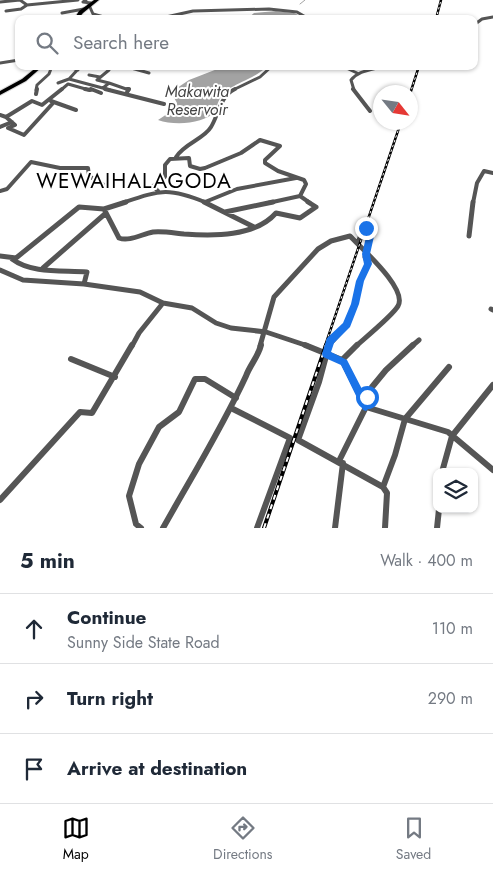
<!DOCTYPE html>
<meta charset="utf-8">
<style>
body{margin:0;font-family:Jost,sans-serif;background:#f6f6f7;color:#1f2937}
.controls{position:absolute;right:15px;bottom:15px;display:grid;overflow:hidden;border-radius:10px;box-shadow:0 1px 4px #0004}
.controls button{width:45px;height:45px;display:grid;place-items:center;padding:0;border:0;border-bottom:1px solid #e0e1e3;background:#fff;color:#1f2937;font:25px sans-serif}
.compass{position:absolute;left:373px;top:85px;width:45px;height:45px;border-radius:50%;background:#fff;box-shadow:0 1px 4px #0004;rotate:120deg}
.stop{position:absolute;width:15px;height:15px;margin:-11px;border:4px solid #1a73e8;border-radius:50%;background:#fff}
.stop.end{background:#1a73e8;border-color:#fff;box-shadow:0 1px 5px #0008}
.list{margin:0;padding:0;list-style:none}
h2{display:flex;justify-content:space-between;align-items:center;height:65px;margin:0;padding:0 20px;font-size:21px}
h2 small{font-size:16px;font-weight:400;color:#747a83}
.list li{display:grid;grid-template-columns:32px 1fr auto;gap:15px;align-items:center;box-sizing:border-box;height:70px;padding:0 20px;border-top:1px solid #e0e1e3}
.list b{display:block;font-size:19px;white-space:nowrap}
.list p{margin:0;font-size:16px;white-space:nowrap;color:#747a83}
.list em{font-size:16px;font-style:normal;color:#747a83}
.icon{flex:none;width:28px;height:28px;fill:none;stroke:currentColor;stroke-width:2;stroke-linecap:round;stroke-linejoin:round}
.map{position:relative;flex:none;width:493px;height:528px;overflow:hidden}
.search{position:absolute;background:#fff;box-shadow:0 1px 4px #0004;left:15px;right:15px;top:15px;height:55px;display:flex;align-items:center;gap:12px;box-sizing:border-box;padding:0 18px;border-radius:10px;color:#747a83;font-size:19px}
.sheet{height:275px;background:#fff}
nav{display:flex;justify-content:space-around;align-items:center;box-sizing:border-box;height:70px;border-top:1px solid #e0e1e3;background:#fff;font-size:14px;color:#747a83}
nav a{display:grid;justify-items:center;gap:2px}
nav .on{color:#000}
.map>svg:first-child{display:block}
</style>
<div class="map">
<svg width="493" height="528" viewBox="0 0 493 528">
<rect width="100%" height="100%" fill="#fff"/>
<path fill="#a3a3a3" d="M 276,11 L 294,13 L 307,19 L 247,19 L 254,13 Z
M 225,66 L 268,66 C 262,71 255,76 248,79 C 232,87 219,91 216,111 C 204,124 175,126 158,120 L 176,108 L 177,103 L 173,96 L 177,88 L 189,80 Z"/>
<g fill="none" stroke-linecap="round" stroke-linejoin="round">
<path stroke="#a3a3a3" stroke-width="1" d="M 300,4 L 305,0"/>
<g stroke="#dbdbdb" stroke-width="2">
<path id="primary" d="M 94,0 L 99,0 L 83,13 L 78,19 L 74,19 L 79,11 Z
M 38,66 L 43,66 L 26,81 L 0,95 L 0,91 L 22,79 Z"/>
</g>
<path stroke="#555" stroke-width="3" d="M 86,0 L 83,2 L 91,3
M 0,2 L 20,0 L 27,5 L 78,0
M 89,5 L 93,14 L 111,19
M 6,11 L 21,9 L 27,5
M 62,13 L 84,9
M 157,19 L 193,11 L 269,9 L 297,12 L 309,19
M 474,25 L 482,19 L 493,17
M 0,63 L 19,60
M 67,66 L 78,70
M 81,66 L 69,79 L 110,90
M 109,66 L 109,70 L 97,80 L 109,83
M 124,66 L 149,73
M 342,66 L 357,73
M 89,75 L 100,77
M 58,83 L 69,79
M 103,88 L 109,83 L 129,90
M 36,90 L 37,85 L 49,74 L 52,66
M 61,90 L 68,84 L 89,90
M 233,90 L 260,77 L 272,66
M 354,90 L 351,80 C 359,70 372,70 384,66"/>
<path stroke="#555" stroke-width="4" d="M 85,89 L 90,90
M 91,89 L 101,93
M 105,89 L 164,104
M 353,89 L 370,111
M 36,94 L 37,89
M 126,94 L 129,89 L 127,89
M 51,101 L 76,110
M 0,115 L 6,117 L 32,101 L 42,105 L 62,89
M 6,117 L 15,125 L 8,128 L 24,135 L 54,102
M 0,127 L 12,122
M 176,157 C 185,143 204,139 211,127 C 219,114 220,96 235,89
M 0,191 L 7,189 L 31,162 L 60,168 L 88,168 L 89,176 L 104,185
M 158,191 L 153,186 L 165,177 L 165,165 L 170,159 L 189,158 L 190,166 L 200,169 L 205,168 L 241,153 L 260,140 L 280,146 L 265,160 L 265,163 L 278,171 L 304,180 L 306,184 L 300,196 L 310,203
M 205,202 L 237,189 L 296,178
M 122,203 C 161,190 168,187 207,203
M 268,203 L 300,196
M 473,203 L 477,183 L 484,171 L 493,173"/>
<path stroke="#555" stroke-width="5" d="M 204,202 L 254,227
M 104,209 L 119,238 C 129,242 142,234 153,232 C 163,231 174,233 184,234 C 213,236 255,237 276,213 L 300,218 L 316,207 L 308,202
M 225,212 L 273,202
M 469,236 L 473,202
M 0,256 L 16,258 L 79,207 L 104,209 L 126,202
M 12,259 C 32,274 63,270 87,272 L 84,284
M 43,268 L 106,213
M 0,270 L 23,280 L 84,284 L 140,292 L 163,303 L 192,308 L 216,323 L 231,328 L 266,332 L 308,346
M 491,309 L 493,310
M 132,346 L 139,333 L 163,303
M 260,346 L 274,297 L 318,249 L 331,241 L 350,236 C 362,249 408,289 398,306 C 393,315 365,338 356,346
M 328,346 L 347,325 L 355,304 L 360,281 L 368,264 L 365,257 L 371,230 L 363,229 L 358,243
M 412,346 L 419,340"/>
<path stroke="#555" stroke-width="6" d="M 305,345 L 342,360 L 366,407 L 448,432 L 493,470
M 329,345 L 319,382 L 298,440 L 383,487 L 387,493 L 385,528
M 71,359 L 115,377
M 342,360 L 357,345
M 231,408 L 290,438 L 257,528
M 339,461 L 366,407 L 372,387 L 386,370 L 413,345
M 442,472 L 452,436 L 493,385
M 383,487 L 395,455 L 405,419 L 449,367
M 0,500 L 80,412 L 92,413 L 132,345
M 141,528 L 136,524 L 129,496 L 139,464 L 159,427 L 179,412 L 195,379 L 205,379 L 236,398
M 163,528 C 191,478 222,428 246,376 C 250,365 258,357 261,345
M 335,528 L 343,463
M 437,528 L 439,509"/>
<use href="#primary" fill="#000" fill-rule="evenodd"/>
<g stroke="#000" stroke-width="2.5">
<path id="rail-far1" d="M 436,19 L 441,0
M 410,94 L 419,66
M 325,346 L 401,122"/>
</g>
<g stroke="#000" stroke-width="4">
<path id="rail" d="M 264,528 L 326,345"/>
</g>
<use href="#rail-far1" stroke="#fff" stroke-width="1" stroke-dasharray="2.5" stroke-linecap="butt"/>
<use href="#rail" stroke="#fff" stroke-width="2" stroke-dasharray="5" stroke-linecap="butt"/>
</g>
<path fill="#1a73e8" d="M 366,226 L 375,232 L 370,254 L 372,264 L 364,281 L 359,304 L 350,327 L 334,343 L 331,352 L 347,360 L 364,393 L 370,394 L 371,406 L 366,411 L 363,410 L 341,365 L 323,357 L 322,354 L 327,338 L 343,323 L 351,304 L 356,281 L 364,264 L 362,254 L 367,233 L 363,228 Z"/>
<g text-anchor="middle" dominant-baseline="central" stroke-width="4" stroke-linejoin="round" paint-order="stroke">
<g font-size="16" font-style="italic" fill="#444" stroke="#fff">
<text x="197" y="91">Makawita<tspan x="197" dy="18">Reservoir</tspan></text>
</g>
<g font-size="21" letter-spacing="1" fill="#000" stroke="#fff">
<text x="134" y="181">WEWAIHALAGODA</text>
</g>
</g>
</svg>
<div class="controls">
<button><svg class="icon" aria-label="layers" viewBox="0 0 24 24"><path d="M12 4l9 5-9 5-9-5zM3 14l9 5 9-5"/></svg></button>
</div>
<svg class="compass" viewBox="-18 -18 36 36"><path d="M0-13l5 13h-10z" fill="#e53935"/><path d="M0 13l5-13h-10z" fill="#747a83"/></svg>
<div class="stop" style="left:367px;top:397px"></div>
<div class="stop end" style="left:366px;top:228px"></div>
<div class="search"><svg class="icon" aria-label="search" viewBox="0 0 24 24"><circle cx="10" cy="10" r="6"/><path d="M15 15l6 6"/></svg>Search here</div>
</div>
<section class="sheet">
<h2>5 min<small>Walk · 400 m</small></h2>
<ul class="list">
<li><svg class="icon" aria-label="ahead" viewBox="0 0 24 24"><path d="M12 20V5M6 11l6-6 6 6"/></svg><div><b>Continue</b><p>Sunny Side State Road</p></div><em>110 m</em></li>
<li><svg class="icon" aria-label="right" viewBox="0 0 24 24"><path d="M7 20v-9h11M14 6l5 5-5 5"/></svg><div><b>Turn right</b></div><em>290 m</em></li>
<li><svg class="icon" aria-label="arrive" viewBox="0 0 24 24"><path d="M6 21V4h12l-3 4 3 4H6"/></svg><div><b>Arrive at destination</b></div></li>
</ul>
</section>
<nav>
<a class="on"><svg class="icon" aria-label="map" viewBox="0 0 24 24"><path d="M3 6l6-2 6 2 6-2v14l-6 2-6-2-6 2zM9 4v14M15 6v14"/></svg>Map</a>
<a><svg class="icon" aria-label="directions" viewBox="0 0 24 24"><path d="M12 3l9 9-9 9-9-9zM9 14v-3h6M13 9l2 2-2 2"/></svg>Directions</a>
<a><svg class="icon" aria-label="saved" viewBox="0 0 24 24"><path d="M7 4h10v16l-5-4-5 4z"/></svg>Saved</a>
</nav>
